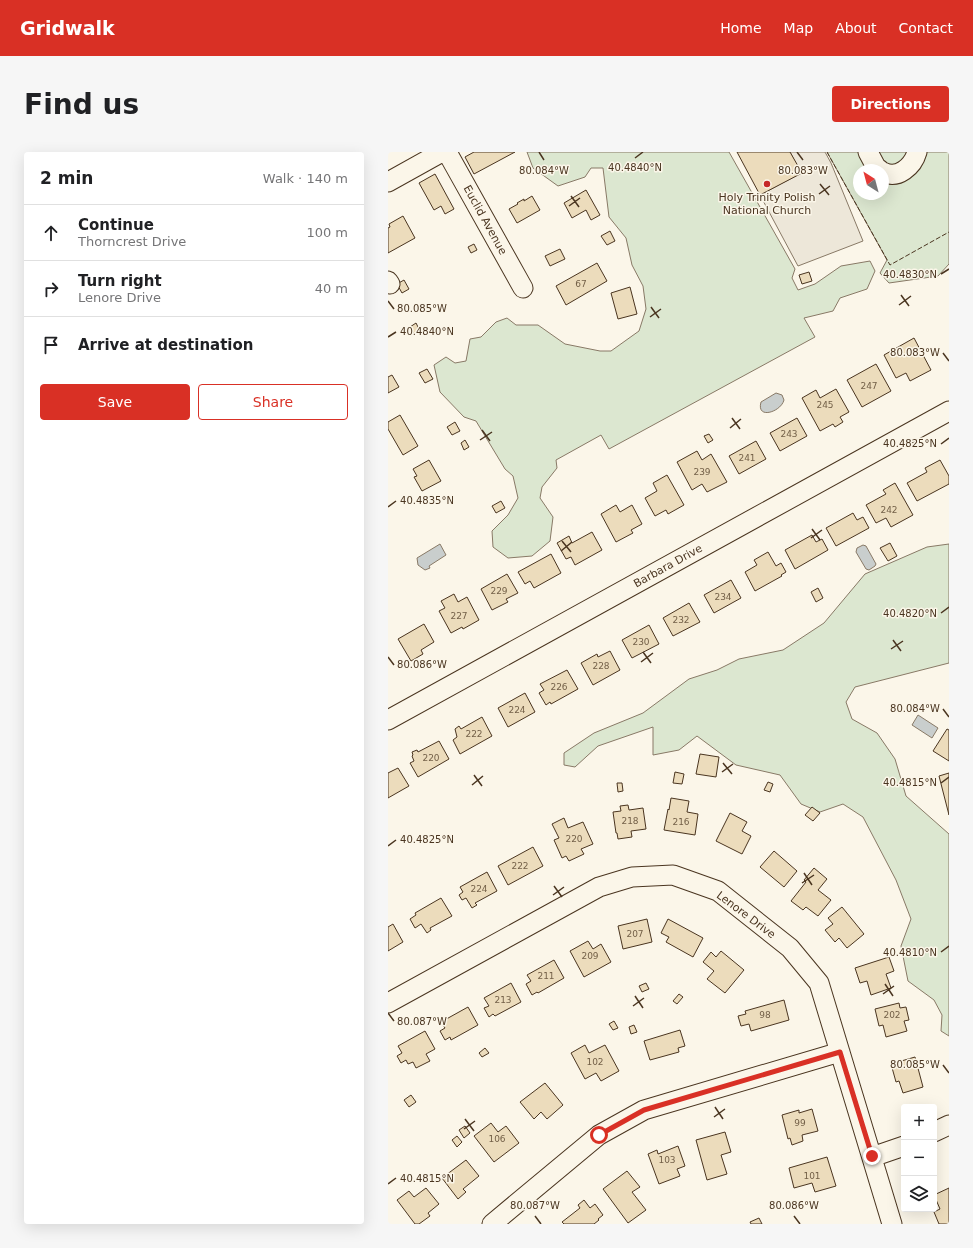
<!DOCTYPE html>
<meta charset="utf-8">
<style>
body{margin:0;font-family:"DejaVu Sans",sans-serif;background:#f6f6f6;color:#202124}
.controls{position:absolute;right:12px;bottom:12px;display:grid;overflow:hidden;border-radius:4px;box-shadow:0 4px 16px #0002}
.controls button{width:36px;height:36px;display:grid;place-items:center;padding:0;border:0;border-bottom:1px solid #e0e0e0;background:#fff;color:#202124;font:20px sans-serif}
.compass{position:absolute;left:465px;top:12px;width:36px;height:36px;border-radius:50%;background:#fff;box-shadow:0 4px 16px #0002;rotate:324deg}
.stop{position:absolute;width:12px;height:12px;margin:-9px;border:3px solid #d93025;border-radius:50%;background:#fff}
.stop.end{background:#d93025;border-color:#fff;box-shadow:0 1px 4px #0008}
.list{margin:0;padding:0;list-style:none}
h2{display:flex;justify-content:space-between;align-items:center;height:52px;margin:0;padding:0 16px;font-size:17px}
h2 small{font-size:13px;font-weight:400;color:#757577}
.list li{display:grid;grid-template-columns:26px 1fr auto;gap:12px;align-items:center;box-sizing:border-box;height:56px;padding:0 16px;border-top:1px solid #e0e0e0}
.list b{display:block;font-size:15px;white-space:nowrap}
.list p{margin:0;font-size:13px;white-space:nowrap;color:#757577}
.list em{font-size:13px;font-style:normal;color:#757577}
.actions{display:flex;gap:8px;padding:12px 16px}
.actions a{flex:1;padding:9px 0;border:1px solid #d93025;border-radius:4px;text-align:center;font-size:14px;color:#d93025}
.actions .main{background:#d93025;color:#fff}
.icon{flex:none;width:22px;height:22px;fill:none;stroke:currentColor;stroke-width:2;stroke-linecap:round;stroke-linejoin:round}
.map{position:relative;flex:none;width:561px;height:1072px;overflow:hidden;border-radius:4px}
header{display:flex;align-items:center;gap:24px;box-sizing:border-box;height:56px;padding:0 20px;background:#d93025;color:#fff}
header strong{font-size:19px}
nav{display:flex;gap:22px;margin-inline-start:auto;font-size:14px}
.intro{display:flex;align-items:center;justify-content:space-between;box-sizing:border-box;height:96px;padding:0 24px}
h1{margin:0;font-size:28px}
.button{padding:10px 18px;border-radius:4px;background:#d93025;color:#fff;font-size:14px;font-weight:700}
main{display:flex;gap:24px;padding:0 24px}
aside{flex:1;background:#fff;border-radius:4px;box-shadow:0 4px 16px #0002}
.map>svg:first-child{display:block}
</style>
<header>
<strong>Gridwalk</strong>
<nav><a>Home</a><a>Map</a><a>About</a><a>Contact</a></nav>
</header>
<div class="intro"><h1>Find us</h1><a class="button">Directions</a></div>
<main>
<aside>
<h2>2 min<small>Walk · 140 m</small></h2>
<ul class="list">
<li><svg class="icon" aria-label="ahead" viewBox="0 0 24 24"><path d="M12 20V5M6 11l6-6 6 6"/></svg><div><b>Continue</b><p>Thorncrest Drive</p></div><em>100 m</em></li>
<li><svg class="icon" aria-label="right" viewBox="0 0 24 24"><path d="M7 20v-9h11M14 6l5 5-5 5"/></svg><div><b>Turn right</b><p>Lenore Drive</p></div><em>40 m</em></li>
<li><svg class="icon" aria-label="arrive" viewBox="0 0 24 24"><path d="M6 21V4h12l-3 4 3 4H6"/></svg><div><b>Arrive at destination</b></div></li>
</ul>
<div class="actions"><a class="main">Save</a><a>Share</a></div>
</aside>
<div class="map">
<svg width="561" height="1072" viewBox="0 0 561 1072">
<rect width="100%" height="100%" fill="#fbf6e9"/>
<path fill="#dce7d0" stroke="#887966" fill-rule="evenodd" d="M 139,0 L 341,0 L 407,117 L 404,126 L 410,138 L 427,132 L 453,114 L 482,109 L 487,119 L 479,137 L 452,146 L 445,159 L 416,166 L 427,185 L 221,297 L 213,283 L 168,308 L 169,316 L 154,335 L 152,346 L 165,365 L 162,389 L 144,404 L 120,406 L 105,395 L 104,379 L 120,363 L 130,346 L 125,324 L 117,317 L 88,269 L 76,265 L 52,240 L 46,213 L 58,205 L 67,211 L 78,209 L 82,187 L 93,185 L 108,170 L 119,166 L 128,173 L 150,173 L 177,192 L 212,199 L 223,199 L 251,179 L 258,157 L 255,134 L 244,113 L 238,86 L 221,65 L 215,16 L 203,16 L 197,25 L 170,34 L 145,16 Z
M 439,0 L 561,0 L 561,112 L 550,124 L 501,131 L 492,121 L 499,108 ZM 471,18 L 495,18 L 495,42 L 471,42 Z
M 561,392 L 561,511 L 467,535 L 458,550 L 464,567 L 489,581 L 507,607 L 518,644 L 561,682 L 561,884 L 553,879 L 554,863 L 546,848 L 520,829 L 513,794 L 523,767 L 508,728 L 475,665 L 455,652 L 432,660 L 413,652 L 392,623 L 348,613 L 309,584 L 291,598 L 265,603 L 265,575 L 210,594 L 187,615 L 176,613 L 176,601 L 206,581 L 255,561 L 301,527 L 329,518 L 351,507 L 395,498 L 436,471 L 477,422 L 539,395 Z"/>
<path fill="#ede7d9" stroke="#887966" d="M 402,0 L 437,0 L 443,11 L 475,89 L 410,114 L 372,43 L 413,21 Z"/>
<path fill="#c9cecd" stroke="#887966" d="M 388,241 L 394,243 L 396,248 C 393,260 368,268 373,250 Z
M 52,392 L 58,403 L 41,414 L 42,416 L 37,418 L 30,413 L 29,406 Z
M 475,393 L 478,394 L 488,412 L 487,414 L 481,418 L 478,417 L 468,400 L 469,396 Z
M 530,563 L 550,576 L 544,586 L 524,573 Z"/>
<path fill="#ecdcbc" stroke="#4a3520" d="M 86,0 L 127,0 L 86,22 L 77,5 Z
M 349,0 L 402,0 L 414,21 L 372,43 Z
M 47,22 L 66,57 L 57,62 L 53,54 L 46,58 L 31,31 Z
M 198,38 L 212,63 L 203,68 L 198,58 L 184,66 L 176,51 Z
M 144,44 L 152,58 L 129,71 L 121,57 L 130,52 L 129,51 L 136,47 L 136,49 Z
M 15,64 L 27,86 L 0,101 L 0,76 L 2,75 L 1,72 Z
M 222,79 L 227,89 L 219,93 L 213,84 Z
M 86,92 L 89,98 L 83,101 L 80,95 Z
M 172,97 L 177,107 L 162,114 L 157,104 Z
M 209,111 L 219,129 L 178,153 L 168,134 Z
M 421,120 L 424,129 L 414,132 L 411,123 Z
M 16,128 L 21,137 L 14,141 L 9,132 Z
M 242,135 L 249,162 L 230,167 L 223,141 Z
M 28,171 L 32,179 L 26,182 L 22,175 Z
M 526,186 L 543,218 L 522,229 L 518,221 L 508,226 L 496,203 Z
M 488,212 L 503,239 L 474,255 L 459,228 Z
M 39,217 L 45,227 L 37,231 L 31,221 Z
M 4,223 L 11,235 L 0,241 L 0,225 Z
M 448,237 L 461,260 L 452,265 L 455,270 L 447,275 L 445,272 L 432,279 L 414,246 L 428,238 L 432,246 Z
M 12,263 L 30,294 L 15,303 L 0,277 L 0,270 Z
M 409,266 L 419,284 L 392,299 L 382,281 Z
M 67,270 L 72,279 L 64,283 L 59,275 Z
M 321,282 L 325,288 L 320,291 L 316,284 Z
M 77,288 L 81,295 L 76,298 L 73,291 Z
M 368,289 L 378,307 L 351,322 L 341,304 Z
M 309,299 L 314,308 L 323,302 L 339,330 L 319,340 L 314,332 L 304,338 L 289,310 Z
M 41,308 L 53,329 L 34,339 L 26,325 L 29,324 L 25,317 Z
M 552,308 L 561,324 L 561,332 L 529,349 L 519,331 L 539,320 L 537,316 Z
M 279,323 L 296,353 L 280,362 L 278,358 L 267,364 L 257,346 L 269,339 L 265,331 Z
M 507,331 L 525,363 L 503,375 L 498,366 L 488,371 L 478,353 L 498,342 L 495,338 Z
M 113,349 L 117,356 L 108,361 L 104,354 Z
M 228,353 L 232,360 L 244,353 L 254,372 L 243,378 L 245,381 L 228,390 L 213,362 Z
M 465,361 L 469,368 L 475,365 L 481,376 L 448,394 L 438,376 Z
M 204,380 L 214,398 L 187,413 L 183,405 L 178,407 L 169,391 L 181,384 L 184,391 Z
M 424,383 L 428,390 L 434,387 L 440,398 L 407,417 L 397,398 Z
M 502,391 L 509,404 L 500,409 L 492,396 Z
M 380,400 L 388,414 L 393,411 L 398,420 L 393,423 L 394,424 L 367,439 L 357,420 L 369,413 L 366,408 Z
M 163,402 L 173,421 L 146,436 L 142,429 L 137,432 L 130,420 Z
M 119,422 L 130,441 L 118,447 L 120,450 L 104,458 L 93,437 Z
M 343,428 L 353,446 L 326,461 L 316,443 Z
M 430,436 L 435,446 L 428,450 L 423,440 Z
M 66,442 L 70,450 L 79,445 L 91,468 L 75,477 L 74,475 L 63,481 L 51,459 L 57,456 L 53,449 Z
M 301,451 L 312,470 L 285,484 L 275,466 Z
M 36,472 L 46,490 L 33,498 L 35,502 L 23,509 L 10,487 Z
M 261,473 L 271,492 L 244,506 L 234,488 Z
M 222,499 L 232,518 L 205,533 L 193,511 L 209,502 L 210,505 Z
M 179,518 L 190,537 L 163,552 L 162,550 L 158,553 L 151,541 L 156,538 L 152,532 Z
M 137,541 L 147,560 L 120,575 L 110,556 Z
M 94,565 L 104,584 L 72,602 L 65,588 L 69,585 L 67,577 L 71,574 L 73,577 Z
M 559,577 L 561,578 L 561,609 L 545,599 Z
M 51,589 L 61,607 L 30,625 L 22,611 L 26,609 L 24,604 L 25,603 L 24,600 L 29,598 L 30,600 Z
M 312,602 L 331,605 L 328,625 L 308,622 Z
M 10,616 L 21,634 L 0,646 L 0,621 Z
M 287,620 L 296,622 L 294,632 L 285,631 Z
M 561,621 L 561,663 L 551,624 Z
M 380,630 L 385,632 L 382,640 L 376,638 Z
M 229,631 L 234,631 L 235,639 L 230,640 Z
M 283,646 L 301,649 L 299,660 L 310,662 L 307,683 L 276,678 L 280,657 L 281,658 Z
M 240,653 L 241,658 L 255,656 L 258,677 L 243,679 L 244,685 L 230,687 L 229,681 L 228,681 L 225,660 L 233,659 L 232,654 Z
M 424,655 L 432,661 L 425,669 L 417,663 Z
M 342,661 L 359,670 L 354,679 L 363,684 L 354,702 L 328,689 Z
M 176,666 L 180,676 L 195,670 L 205,692 L 193,697 L 196,702 L 181,709 L 178,704 L 174,706 L 166,688 L 171,686 L 164,672 Z
M 145,695 L 155,714 L 120,733 L 110,714 Z
M 386,699 L 409,719 L 396,735 L 372,715 Z
M 426,716 L 439,727 L 430,738 L 443,748 L 430,764 L 418,755 L 415,758 L 403,749 L 418,730 L 416,728 Z
M 99,720 L 109,739 L 87,751 L 89,753 L 84,756 L 78,746 L 74,748 L 71,743 L 75,740 L 72,735 Z
M 53,746 L 64,764 L 42,776 L 43,778 L 39,781 L 33,772 L 27,776 L 22,767 L 28,763 L 27,761 Z
M 454,755 L 476,782 L 459,796 L 451,786 L 447,790 L 437,778 L 445,772 L 440,766 Z
M 259,767 L 264,790 L 235,797 L 230,774 Z
M 280,767 L 315,786 L 305,805 L 278,790 L 281,785 L 273,781 Z
M 5,772 L 15,790 L 0,799 L 0,775 Z
M 200,789 L 205,797 L 213,792 L 223,810 L 196,825 L 182,799 Z
M 333,799 L 356,818 L 337,841 L 319,827 L 326,819 L 315,810 L 323,800 L 328,805 Z
M 501,805 L 506,819 L 498,822 L 503,836 L 483,843 L 479,829 L 472,831 L 467,816 Z
M 166,808 L 176,826 L 150,841 L 149,840 L 144,843 L 138,832 L 143,829 L 139,823 Z
M 123,831 L 133,850 L 107,864 L 105,862 L 101,865 L 96,856 L 101,854 L 96,846 Z
M 258,831 L 261,837 L 254,840 L 251,834 Z
M 291,842 L 295,845 L 289,852 L 285,849 Z
M 396,848 L 401,868 L 363,879 L 361,872 L 353,874 L 350,864 L 358,862 L 357,859 Z
M 511,851 L 512,856 L 518,855 L 521,868 L 516,869 L 519,879 L 498,885 L 495,873 L 491,874 L 487,857 Z
M 80,855 L 90,873 L 63,888 L 62,885 L 57,888 L 52,879 L 57,876 L 53,870 Z
M 226,869 L 230,876 L 225,878 L 221,872 Z
M 246,873 L 249,880 L 243,882 L 241,875 Z
M 292,878 L 297,894 L 290,896 L 291,900 L 262,908 L 256,889 Z
M 37,879 L 47,897 L 38,902 L 42,909 L 28,916 L 25,910 L 20,912 L 18,908 L 13,911 L 9,904 L 14,901 L 10,894 Z
M 197,893 L 201,901 L 217,893 L 231,919 L 213,929 L 208,921 L 197,927 L 183,901 Z
M 97,896 L 101,901 L 94,905 L 91,901 Z
M 527,905 L 535,935 L 515,941 L 511,929 L 508,930 L 503,912 Z
M 157,931 L 175,953 L 159,967 L 153,960 L 146,967 L 132,950 Z
M 23,943 L 28,950 L 21,955 L 16,948 Z
M 424,957 L 430,979 L 414,983 L 415,989 L 404,993 L 402,986 L 400,987 L 394,963 L 411,958 L 411,961 Z
M 103,971 L 110,980 L 118,974 L 131,991 L 106,1010 L 86,984 Z
M 77,974 L 82,981 L 76,986 L 71,978 Z
M 337,980 L 343,1000 L 333,1003 L 339,1022 L 319,1028 L 308,988 Z
M 69,984 L 74,990 L 69,995 L 64,988 Z
M 290,994 L 297,1014 L 289,1017 L 292,1024 L 271,1032 L 260,1002 L 269,998 L 270,1002 Z
M 439,1005 L 448,1034 L 427,1040 L 424,1031 L 406,1036 L 401,1016 Z
M 78,1008 L 91,1024 L 75,1037 L 78,1040 L 70,1047 L 54,1026 Z
M 239,1019 L 252,1035 L 244,1040 L 258,1058 L 240,1071 L 215,1037 Z
M 38,1036 L 51,1052 L 40,1061 L 42,1064 L 31,1072 L 27,1072 L 9,1048 L 21,1039 L 26,1045 Z
M 561,1036 L 561,1072 L 551,1072 L 546,1060 L 552,1057 L 546,1043 Z
M 196,1048 L 202,1056 L 207,1052 L 215,1063 L 210,1067 L 211,1068 L 206,1072 L 176,1072 L 174,1070 L 192,1056 L 190,1053 Z
M 371,1066 L 374,1072 L 363,1072 L 362,1070 Z"/>
<g fill="none" stroke-linecap="round" stroke-linejoin="round">
<g stroke="#4a3520" stroke-width="21">
<path id="minor" d="M 59,0 L 135,136
M 480,0 L 488,15 L 492,18
M 495,20 C 510,28 525,14 529,0
M 0,30 L 54,0
M 0,129 L 2,132
M 0,568 L 561,259
M 0,851 L 211,735 L 244,725 L 285,723 L 330,739 L 402,796 L 431,831 L 504,1072
M 546,980 L 561,973
M 484,1005 L 516,994
M 104,1072 L 211,983 L 256,958 L 452,900"/>
</g>
<use href="#minor" stroke="#fbf6e9" stroke-width="19"/>
<path stroke="#4a3520" stroke-width="1" stroke-dasharray="5 2" stroke-linecap="butt" d="M 439,0 L 502,113 L 561,80"/>
</g>
<g fill="none" stroke-linecap="round" stroke-linejoin="round">
<path stroke="#d93025" stroke-width="5" d="M 211,983 L 256,958 L 452,900 L 484,1004"/>
</g>
<path fill="none" stroke="#4a3520" stroke-width="1.5" d="M 151,0 L 156,8M 409,0 L 415,8M 247,6 L 255,0M 432,32 L 441,43M 431,42 L 442,34M 183,44 L 191,55M 181,54 L 192,46M 553,122 L 561,117M 513,143 L 521,154M 0,149 L 6,157M 511,153 L 523,144M 263,155 L 271,166M 262,165 L 273,157M 0,185 L 8,180M 555,201 L 561,209M 344,266 L 352,277M 342,276 L 353,267M 94,278 L 102,289M 92,288 L 104,280M 553,292 L 561,286M 0,355 L 8,349M 424,377 L 432,388M 423,386 L 434,378M 174,389 L 183,400M 173,399 L 184,390M 553,461 L 561,455M 505,488 L 513,499M 503,497 L 515,489M 255,500 L 263,511M 0,505 L 6,513M 253,510 L 265,501M 555,557 L 561,565M 335,611 L 344,622M 334,620 L 345,612M 86,623 L 94,634M 553,631 L 561,625M 84,633 L 95,624M 0,694 L 8,688M 416,721 L 424,733M 414,731 L 426,723M 166,734 L 174,745M 165,743 L 176,735M 553,800 L 561,794M 497,832 L 505,844M 495,842 L 506,834M 247,844 L 255,856M 245,854 L 256,846M 0,861 L 6,869M 555,913 L 561,921M 327,955 L 335,967M 326,965 L 337,957M 77,967 L 86,979M 76,977 L 87,969M 0,1032 L 8,1026M 147,1064 L 153,1072M 406,1064 L 412,1072"/>
<circle fill="#c62828" stroke="#fbf6e9" stroke-width="1.5" cx="379" cy="32" r="4"/>
<g text-anchor="middle" dominant-baseline="central" stroke-width="3" stroke-linejoin="round" paint-order="stroke">
<g font-size="9" fill="#725f47">
<text x="193" y="132">67</text>
<text x="481" y="234">247</text>
<text x="437" y="253">245</text>
<text x="401" y="282">243</text>
<text x="359" y="306">241</text>
<text x="314" y="320">239</text>
<text x="501" y="358">242</text>
<text x="111" y="439">229</text>
<text x="335" y="445">234</text>
<text x="71" y="464">227</text>
<text x="293" y="468">232</text>
<text x="253" y="490">230</text>
<text x="213" y="514">228</text>
<text x="171" y="535">226</text>
<text x="129" y="558">224</text>
<text x="86" y="582">222</text>
<text x="43" y="606">220</text>
<text x="242" y="669">218</text>
<text x="293" y="670">216</text>
<text x="186" y="687">220</text>
<text x="132" y="714">222</text>
<text x="91" y="737">224</text>
<text x="247" y="782">207</text>
<text x="202" y="804">209</text>
<text x="158" y="824">211</text>
<text x="115" y="848">213</text>
<text x="377" y="863">98</text>
<text x="504" y="863">202</text>
<text x="207" y="910">102</text>
<text x="412" y="971">99</text>
<text x="109" y="987">106</text>
<text x="279" y="1008">103</text>
<text x="424" y="1024">101</text>
</g>
<g font-size="11" fill="#4a3520" stroke="#fbf6e9">
<text x="379" y="45">Holy Trinity Polish<tspan x="379" dy="13">National Church</tspan></text>
</g>
<g font-size="11" fill="#4a3520" stroke="#fbf6e9">
<text transform="translate(97 68) rotate(61)">Euclid Avenue</text>
<text transform="translate(280 414) rotate(-29)">Barbara Drive</text>
<text transform="translate(358 763) rotate(37)">Lenore Drive</text>
</g>
</g>
<g font-size="10" text-anchor="middle" fill="#4a3520" stroke="#fbf6e9" stroke-width="3" stroke-linejoin="round" paint-order="stroke">
<text x="247" y="19">40.4840°N</text>
<text x="156" y="22">80.084°W</text>
<text x="415" y="22">80.083°W</text>
<text x="522" y="126">40.4830°N</text>
<text x="34" y="160">80.085°W</text>
<text x="39" y="183">40.4840°N</text>
<text x="527" y="204">80.083°W</text>
<text x="522" y="295">40.4825°N</text>
<text x="39" y="352">40.4835°N</text>
<text x="522" y="465">40.4820°N</text>
<text x="34" y="516">80.086°W</text>
<text x="527" y="560">80.084°W</text>
<text x="522" y="634">40.4815°N</text>
<text x="39" y="691">40.4825°N</text>
<text x="522" y="804">40.4810°N</text>
<text x="34" y="873">80.087°W</text>
<text x="527" y="916">80.085°W</text>
<text x="39" y="1030">40.4815°N</text>
<text x="147" y="1057">80.087°W</text>
<text x="406" y="1057">80.086°W</text>
</g>
</svg>
<div class="controls">
<button>+</button>
<button>−</button>
<button><svg class="icon" aria-label="layers" viewBox="0 0 24 24"><path d="M12 4l9 5-9 5-9-5zM3 14l9 5 9-5"/></svg></button>
</div>
<svg class="compass" viewBox="-18 -18 36 36"><path d="M0-13l5 13h-10z" fill="#e53935"/><path d="M0 13l5-13h-10z" fill="#757577"/></svg>
<div class="stop" style="left:211px;top:983px"></div>
<div class="stop end" style="left:484px;top:1004px"></div>
</div>
</main>
